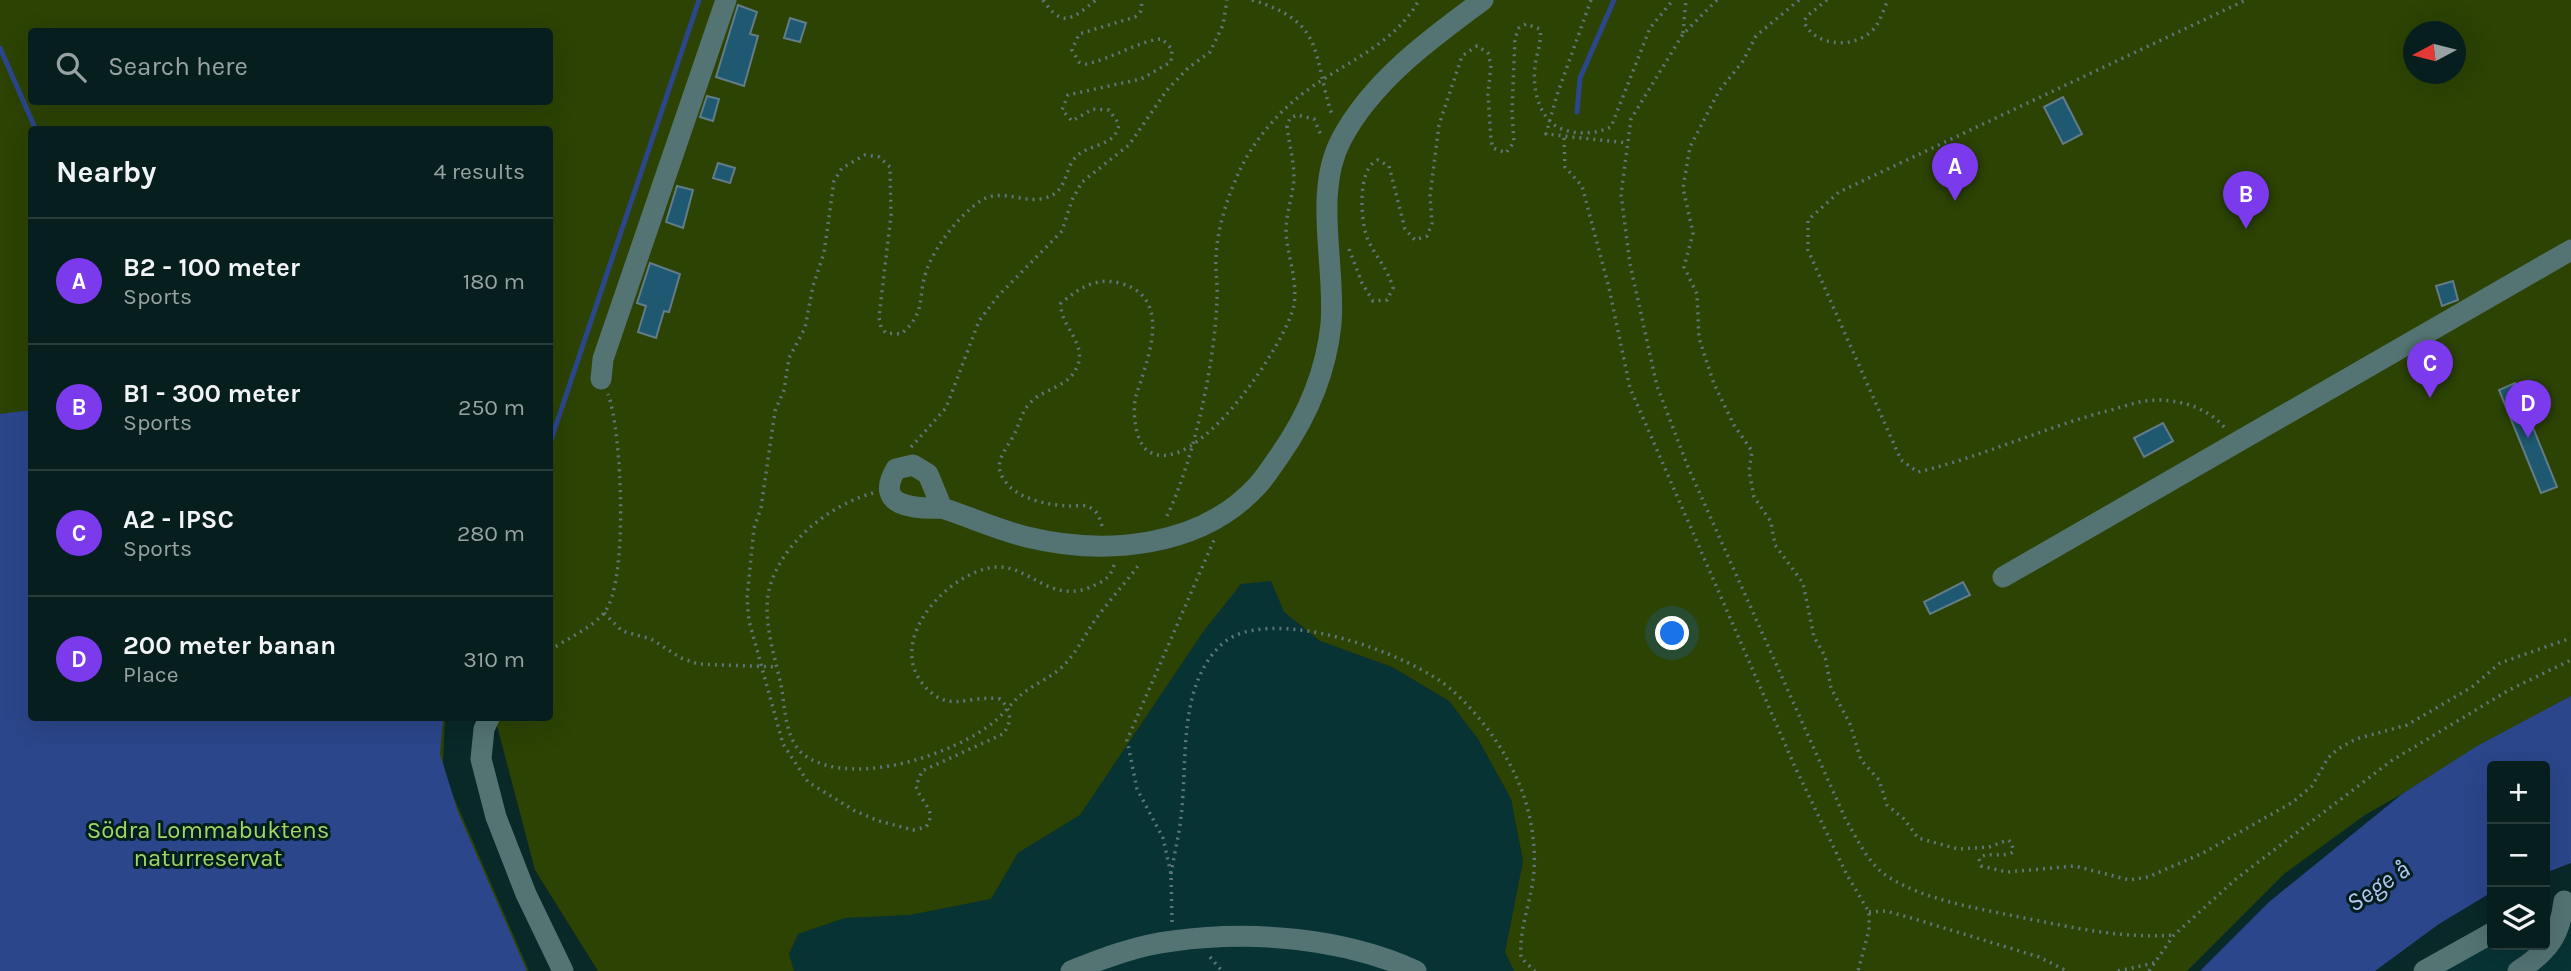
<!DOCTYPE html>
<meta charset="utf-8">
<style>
body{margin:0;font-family:Karla,sans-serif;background:#152b2b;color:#f1f3f6}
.controls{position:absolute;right:21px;bottom:21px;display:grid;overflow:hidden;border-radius:7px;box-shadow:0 7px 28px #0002}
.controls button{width:63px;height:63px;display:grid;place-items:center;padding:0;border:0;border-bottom:2px solid #283c3c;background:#071e1e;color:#f1f3f6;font:35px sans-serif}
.compass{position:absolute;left:2403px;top:21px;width:63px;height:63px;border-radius:50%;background:#071e1e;box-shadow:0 7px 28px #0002;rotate:263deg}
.you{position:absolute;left:1673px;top:634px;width:24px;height:24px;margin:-18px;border:5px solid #fff;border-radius:50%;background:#1a73e8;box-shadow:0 0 0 10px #1a73e833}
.badge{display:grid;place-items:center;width:46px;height:46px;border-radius:50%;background:#7c3aed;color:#fff;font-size:23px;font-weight:700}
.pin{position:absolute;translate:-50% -58px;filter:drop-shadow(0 2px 4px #0008)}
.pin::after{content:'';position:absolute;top:37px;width:24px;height:21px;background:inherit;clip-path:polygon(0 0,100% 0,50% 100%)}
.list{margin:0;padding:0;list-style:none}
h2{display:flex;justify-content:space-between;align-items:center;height:91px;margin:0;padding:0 28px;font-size:30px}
h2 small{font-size:23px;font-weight:400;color:#98a2a4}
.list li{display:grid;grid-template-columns:46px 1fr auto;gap:21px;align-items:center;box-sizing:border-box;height:126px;padding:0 28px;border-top:2px solid #283c3c}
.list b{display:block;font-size:26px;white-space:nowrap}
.list p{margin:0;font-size:23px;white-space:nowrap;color:#98a2a4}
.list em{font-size:23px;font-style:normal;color:#98a2a4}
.icon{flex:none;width:38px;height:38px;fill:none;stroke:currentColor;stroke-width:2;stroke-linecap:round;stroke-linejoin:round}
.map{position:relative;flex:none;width:2571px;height:971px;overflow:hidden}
.search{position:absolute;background:#071e1e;box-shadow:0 7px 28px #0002;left:28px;top:28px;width:525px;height:77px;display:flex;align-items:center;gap:18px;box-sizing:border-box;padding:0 24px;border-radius:7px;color:#98a2a4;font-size:26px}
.panel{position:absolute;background:#071e1e;box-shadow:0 7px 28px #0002;left:28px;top:126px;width:525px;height:595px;border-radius:7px}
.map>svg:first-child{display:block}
</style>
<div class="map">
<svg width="2571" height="971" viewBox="0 0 2571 971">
<rect width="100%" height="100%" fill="#092828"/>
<path fill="#073334" d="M 1272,581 L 1284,612 L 1320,641 L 1392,667 L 1449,701 L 1478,739 L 1511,799 L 1523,862 L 1505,952 L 1514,971 L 794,971 L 789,954 L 798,934 L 845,918 L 910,915 L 991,899 L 1018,853 L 1080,815 L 1203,632 L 1241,583 Z
M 2545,922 L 2571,926 L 2571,971 L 2443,971 L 2492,945 L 2545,945 Z"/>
<path fill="#2c4304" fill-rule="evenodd" d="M 0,0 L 2571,0 L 2571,697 L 2365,815 L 2284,874 L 2187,971 L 1514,971 L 1505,952 L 1523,861 L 1511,799 L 1478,739 L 1449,701 L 1392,667 L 1320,641 L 1284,612 L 1271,581 L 1241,584 L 1203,632 L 1080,815 L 1018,853 L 991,899 L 910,915 L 845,918 L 798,934 L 789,954 L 794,971 L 598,971 L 535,870 L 495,718 L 550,718 L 550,130 L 32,130 L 32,718 L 445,718 L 443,762 L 448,784 L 529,971 L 0,971 ZM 32,32 L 550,32 L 550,102 L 32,102 ZM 2414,32 L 2456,32 L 2456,74 L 2414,74 Z"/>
<path fill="#2b468b" d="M 31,410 L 32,718 L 443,718 L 440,754 L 458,812 L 527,971 L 0,971 L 0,414 Z
M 2571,696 L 2571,863 L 2545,873 L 2545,766 L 2492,766 L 2492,892 L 2439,924 L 2375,971 L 2200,971 L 2269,902 L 2402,794 L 2477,746 Z"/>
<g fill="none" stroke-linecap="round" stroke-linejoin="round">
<path stroke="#2b468b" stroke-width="5" d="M 0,48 L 36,130
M 1577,112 L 1580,78 L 1614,0
M 550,443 L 699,0"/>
</g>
<path fill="#1f5871" stroke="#637c89" stroke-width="2" d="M 738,5 L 757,12 L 750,34 L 758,36 L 744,86 L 716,77 Z
M 790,18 L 806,23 L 800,42 L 784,38 Z
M 707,96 L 719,99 L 713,121 L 700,117 Z
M 2063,97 L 2082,134 L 2063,144 L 2044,107 Z
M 718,163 L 735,168 L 730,183 L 713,178 Z
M 677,186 L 693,190 L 683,228 L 666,222 Z
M 650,263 L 680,274 L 669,312 L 664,311 L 656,338 L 638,332 L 646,306 L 637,303 Z
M 2453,281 L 2458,300 L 2442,306 L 2436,286 Z
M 2515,383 L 2557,487 L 2541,493 L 2499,390 Z
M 2163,423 L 2173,441 L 2144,457 L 2134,438 Z
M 1963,582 L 1970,595 L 1930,614 L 1924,602 Z"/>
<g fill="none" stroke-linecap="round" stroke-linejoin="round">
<path stroke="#5d7676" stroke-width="3.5" stroke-dasharray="2 5" stroke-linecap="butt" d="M 1043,0 C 1063,29 1072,19 1096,0
M 1252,0 C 1326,22 1312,54 1332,115
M 1591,0 L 1557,95 L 1546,134 L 1627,143
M 1717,0 L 1683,34 L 1631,119 L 1621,194 L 1630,264 L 1657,386 L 1688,467 L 1845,818 C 1858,840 1868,865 1890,878 C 1928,901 1977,908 2019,917 C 2071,927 2121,939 2174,935
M 1799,0 L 1756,36 L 1743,61 L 1719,91 L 1690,147 L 1683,188 L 1693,233 L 1684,267 L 1697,294 L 1699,338 L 1714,384 L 1734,425 L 1752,451 L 1749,471 L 1754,497 L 1771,522 L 1775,545 L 1803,583 L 1814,637 L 1825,656 L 1831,688 L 1850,724 L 1861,760 L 1879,780 L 1887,805 L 1904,819 L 1918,838 L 1958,849 L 1989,847 L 2008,840 L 2012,843 L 2013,852 C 2002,859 1987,850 1979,859 L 1981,866 L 2007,872 L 2075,866 L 2129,880 L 2148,877 L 2203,853 L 2293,802 L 2312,786 L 2328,758 L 2338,749 L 2356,739 L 2407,725 L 2472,687 L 2500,663 L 2571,638
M 1827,0 L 1806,17 L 1804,22 C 1816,49 1860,49 1876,26 C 1881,19 1884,8 1888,0
M 1683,33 L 1686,0
M 1564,138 L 1565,167 L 1582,186 L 1609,288 L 1630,388 L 1795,767 L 1847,875 L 1869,912 L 1869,930 L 1858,971
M 1349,249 L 1362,283 L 1373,301 L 1387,300 L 1393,288 C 1388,269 1376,257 1368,240 C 1360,222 1357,167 1378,160 L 1389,166 L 1405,229 L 1415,240 L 1427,236 L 1432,223 L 1430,196 L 1439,125 L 1462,56 L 1477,46 L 1488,53 L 1491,65 L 1488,94 L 1491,141 L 1493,148 L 1506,153 L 1514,142 L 1512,112 L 1515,38 L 1519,28 L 1526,24 L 1540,29 C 1542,43 1536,54 1535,67 C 1532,90 1540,121 1562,129 C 1578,135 1596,134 1611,127 L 1650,28 L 1673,0
M 2224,427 C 2206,406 2173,397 2145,401 C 2131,403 2117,409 2103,412 C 2041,429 1981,457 1918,472 L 1901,460 L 1808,250 L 1808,220 L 1839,192 L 2246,0
M 911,447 L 946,408 L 979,321 L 998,296 L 1062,231 L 1072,200 L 1082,182 L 1129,145 L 1167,90 L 1188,68 L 1210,52 L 1223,25 L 1227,0
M 873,493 C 829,505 780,544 769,590 C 762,622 776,659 782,690 C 785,711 786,744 807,757 C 855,787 954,755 995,721 C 1006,712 1014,699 1026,691 C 1037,683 1051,677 1061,668 C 1079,651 1086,631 1101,612 C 1114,595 1128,580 1140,563
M 1167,516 C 1194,459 1215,363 1217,299 C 1218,285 1215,271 1216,257 C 1217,229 1228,195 1240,170 C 1252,144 1274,117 1296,99 C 1336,65 1393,48 1419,0
M 1102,526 C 1100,519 1098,512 1091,508 C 1085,504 1077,506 1070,506 C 1050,505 1025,501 1010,487 C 989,466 1004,453 1014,435 C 1020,423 1021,412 1031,402 C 1045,388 1069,387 1077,367 C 1088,343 1059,326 1061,303 C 1081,287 1097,276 1123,284 C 1174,300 1146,363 1136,396 C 1132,410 1135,442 1148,451 C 1195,482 1287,342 1294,305 C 1298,279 1287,256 1286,231 C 1286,213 1293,196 1294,178 C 1294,160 1289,144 1287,126 L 1290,118 L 1297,115 L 1314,119 L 1321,135
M 1114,565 C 1112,574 1106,580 1097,584 C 1052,608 1031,565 996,567 C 949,571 887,638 922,683 C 948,716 967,694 1000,699 C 1011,710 1013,721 1003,734 L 922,771 L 916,786 C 920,802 938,810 926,827 L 913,830 L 879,821 L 855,811 L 808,782 L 783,744 L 749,621 L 747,598 L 754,528 L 761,508 L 775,411 L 784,390 L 789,358 L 805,328 L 813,286 L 824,253 L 834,181 L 842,168 L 865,155 L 879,157 L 890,167 L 891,215 L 879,317 L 881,327 L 886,333 L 901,334 C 927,312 917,299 926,272 C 934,247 960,214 982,200 C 1001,188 1025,204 1045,198 C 1065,193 1064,176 1072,162 C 1085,141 1115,150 1119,124 L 1109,110 L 1093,109 L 1072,121 L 1062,110 L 1068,95 L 1141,79 L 1171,62 L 1172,49 L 1162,39 C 1143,39 1109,60 1086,64 L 1079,62 L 1072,50 L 1079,34 L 1135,17 L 1141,11 L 1142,0
M 604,613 L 622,631 L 651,639 L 681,658 L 698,664 L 777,667
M 550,650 C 567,639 590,629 604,613 C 629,583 622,431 608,394
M 1171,874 C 1174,855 1179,836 1181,817 C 1188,762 1177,687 1221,645 C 1267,601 1413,654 1453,691 C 1483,718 1508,754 1522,791 C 1532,818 1537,852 1533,880 C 1529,908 1519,930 1521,958 L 1535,971
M 1869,912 L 1886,911 L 1918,920 L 2039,957 L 2067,971
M 1172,922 L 1171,874 L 1163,838 L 1137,789 L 1127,740 L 1214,540
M 1210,957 L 1222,971
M 2118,971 L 2154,963
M 2149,971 L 2174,935 L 2236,879 L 2391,761 L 2509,690 L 2571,660"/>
<path stroke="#547373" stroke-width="21" d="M 601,379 L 603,359 L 726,0
M 942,508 C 915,509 873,507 896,469 L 913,465 L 928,474 L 942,508 C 970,517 998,530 1027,537 C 1105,556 1201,548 1258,485 C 1266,476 1273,465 1280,455 C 1308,415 1326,373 1331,324 C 1336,267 1313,193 1341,140 C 1371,82 1431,38 1483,0
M 2003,577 L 2571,250
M 489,718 L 484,729 L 481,759 L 496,817 L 526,894 L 563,971
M 1071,971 C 1104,958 1138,945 1173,941 C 1252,930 1344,938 1416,971
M 2424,971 L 2492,933
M 2518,971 C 2548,952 2560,936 2564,901"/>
</g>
<g text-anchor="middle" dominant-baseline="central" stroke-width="6" stroke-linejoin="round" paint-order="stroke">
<g font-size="24" fill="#a4d465" stroke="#011e1f">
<text x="208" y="830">Södra Lommabuktens<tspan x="208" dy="28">naturreservat</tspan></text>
</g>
<g font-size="26" font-style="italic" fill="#b4c6ef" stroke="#011e1f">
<text transform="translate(2378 886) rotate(-34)">Sege å</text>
</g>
</g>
</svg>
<div class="controls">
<button>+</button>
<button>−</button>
<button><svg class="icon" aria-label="layers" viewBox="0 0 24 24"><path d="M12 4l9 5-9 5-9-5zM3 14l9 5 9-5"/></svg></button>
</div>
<svg class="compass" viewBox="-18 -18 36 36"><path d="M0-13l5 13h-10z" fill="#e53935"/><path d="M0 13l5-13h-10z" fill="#98a2a4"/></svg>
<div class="you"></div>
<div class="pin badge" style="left:1955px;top:201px">A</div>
<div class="pin badge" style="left:2246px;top:229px">B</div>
<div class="pin badge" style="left:2430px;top:398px">C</div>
<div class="pin badge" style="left:2528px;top:438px">D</div>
<div class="search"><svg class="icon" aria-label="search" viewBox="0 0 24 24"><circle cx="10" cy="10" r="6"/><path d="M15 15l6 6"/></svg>Search here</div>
<section class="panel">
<h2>Nearby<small>4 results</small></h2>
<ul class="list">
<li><span class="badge">A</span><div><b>B2 - 100 meter</b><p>Sports</p></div><em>180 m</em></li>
<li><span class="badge">B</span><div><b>B1 - 300 meter</b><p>Sports</p></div><em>250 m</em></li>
<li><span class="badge">C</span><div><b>A2 - IPSC</b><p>Sports</p></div><em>280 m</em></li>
<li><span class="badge">D</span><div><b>200 meter banan</b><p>Place</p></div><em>310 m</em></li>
</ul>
</section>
</div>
